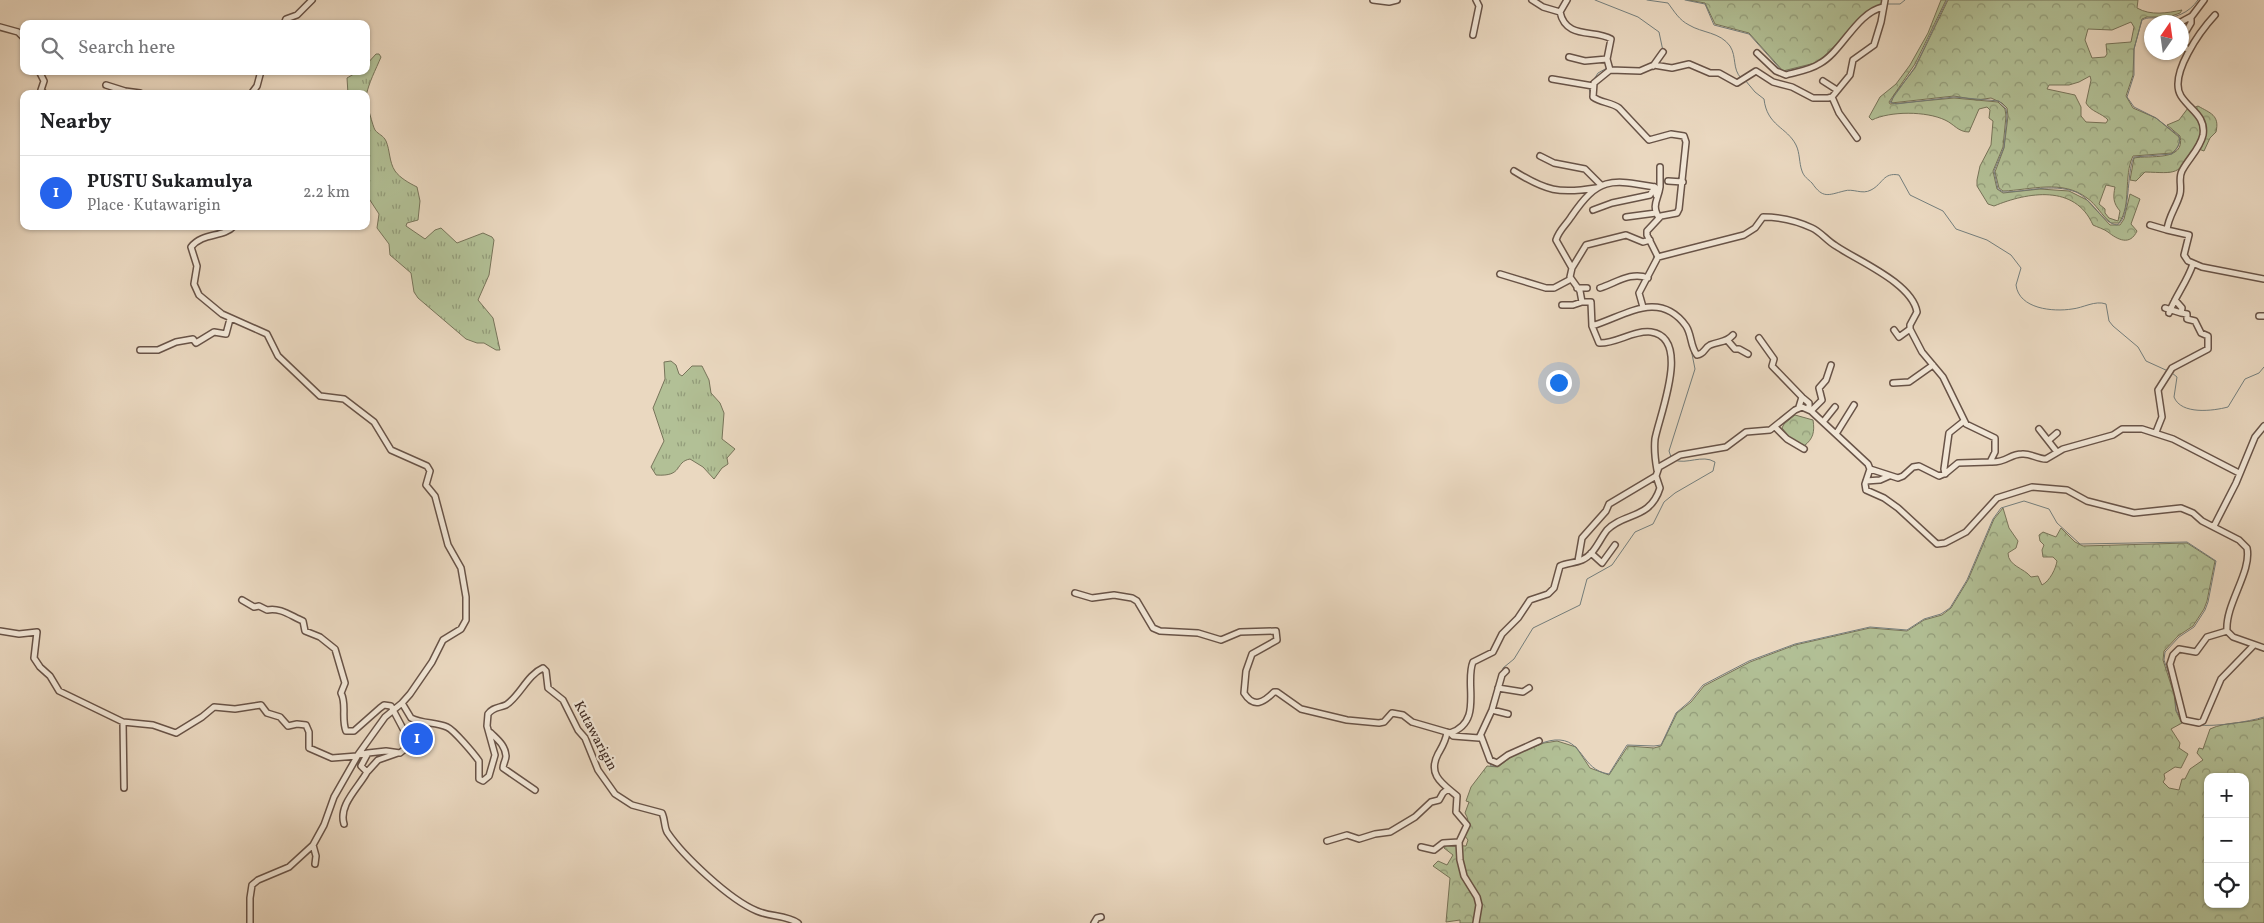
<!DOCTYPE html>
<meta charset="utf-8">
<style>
body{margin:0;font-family:Vollkorn,serif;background:#f6f6f6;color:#202124}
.controls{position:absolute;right:15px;bottom:15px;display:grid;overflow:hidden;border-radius:10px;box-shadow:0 1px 4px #0004}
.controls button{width:45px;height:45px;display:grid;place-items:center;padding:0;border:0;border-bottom:1px solid #e0e0e0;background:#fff;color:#202124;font:25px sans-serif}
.compass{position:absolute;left:2144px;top:15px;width:45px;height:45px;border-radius:50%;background:#fff;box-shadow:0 1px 4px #0004;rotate:13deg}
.you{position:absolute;left:1558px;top:382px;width:18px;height:18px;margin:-12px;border:4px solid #fff;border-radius:50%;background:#1a73e8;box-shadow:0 0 0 8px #1a73e833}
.badge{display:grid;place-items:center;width:32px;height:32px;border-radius:50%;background:#2563eb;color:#fff;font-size:16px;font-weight:700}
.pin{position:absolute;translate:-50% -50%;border:2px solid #fff;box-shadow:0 1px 5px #0006}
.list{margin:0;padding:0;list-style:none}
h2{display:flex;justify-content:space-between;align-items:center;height:65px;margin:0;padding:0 20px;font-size:21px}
h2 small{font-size:16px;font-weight:400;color:#757577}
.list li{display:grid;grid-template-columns:32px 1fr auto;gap:15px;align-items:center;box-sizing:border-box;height:75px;padding:0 20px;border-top:1px solid #e0e0e0}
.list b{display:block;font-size:19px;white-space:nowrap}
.list p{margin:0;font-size:16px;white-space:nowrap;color:#757577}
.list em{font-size:16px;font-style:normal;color:#757577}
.icon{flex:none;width:28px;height:28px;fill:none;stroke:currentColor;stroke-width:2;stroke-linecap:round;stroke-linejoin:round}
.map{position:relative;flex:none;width:2264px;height:923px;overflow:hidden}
.search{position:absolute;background:#fff;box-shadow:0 1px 4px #0004;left:20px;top:20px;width:350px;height:55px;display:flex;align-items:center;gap:12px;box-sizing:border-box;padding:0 18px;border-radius:10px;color:#757577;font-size:19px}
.panel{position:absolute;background:#fff;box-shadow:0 1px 4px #0004;left:20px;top:90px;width:350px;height:140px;border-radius:10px}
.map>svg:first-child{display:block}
</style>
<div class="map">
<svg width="2264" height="923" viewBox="0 0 2264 923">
<defs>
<pattern id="grass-tufts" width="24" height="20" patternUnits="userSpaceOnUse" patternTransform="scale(1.25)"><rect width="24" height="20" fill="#b2c096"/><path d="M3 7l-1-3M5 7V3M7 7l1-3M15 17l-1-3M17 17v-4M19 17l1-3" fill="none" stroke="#929c7a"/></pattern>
<pattern id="forest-crowns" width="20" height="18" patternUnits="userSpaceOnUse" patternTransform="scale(1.25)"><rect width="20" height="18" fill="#b2c096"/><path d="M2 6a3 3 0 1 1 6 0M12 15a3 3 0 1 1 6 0" fill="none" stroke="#929c7a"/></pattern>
</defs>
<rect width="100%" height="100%" fill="#ead8c0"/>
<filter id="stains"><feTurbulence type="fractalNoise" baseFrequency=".004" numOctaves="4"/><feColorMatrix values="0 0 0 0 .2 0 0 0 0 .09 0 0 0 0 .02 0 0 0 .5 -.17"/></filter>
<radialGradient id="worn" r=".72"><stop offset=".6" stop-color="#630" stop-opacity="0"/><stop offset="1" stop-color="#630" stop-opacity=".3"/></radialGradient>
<path fill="url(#grass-tufts)" stroke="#77745a" d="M 376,54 L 379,54 L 381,57 C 376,69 368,84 366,97 C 366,101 373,127 375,130 C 379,135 383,135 386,141 C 390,150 389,162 395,171 C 400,178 409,183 417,187 L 420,201 L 418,220 L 407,223 L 406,226 L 425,239 L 435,230 L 441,228 L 457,243 L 483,233 L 492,237 L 494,240 L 489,275 L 478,300 L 493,318 L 500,350 L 496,350 L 484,343 L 477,343 L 466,339 L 418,298 L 414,292 L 411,273 L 390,255 L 389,244 L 377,228 L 379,214 L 366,194 L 366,94 L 348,94 L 347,78 L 359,71 L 366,71 L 366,65 Z
M 671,361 L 676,365 L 679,374 L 682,376 L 692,366 L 702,366 L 709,380 L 711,393 L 720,403 L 724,413 L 722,439 L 735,449 L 727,458 L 728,464 L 722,468 L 714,479 L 703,467 L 690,459 C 674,462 684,477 656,475 L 651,467 L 664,441 L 653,408 L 665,379 L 664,362 Z"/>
<path fill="url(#forest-crowns)" stroke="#77745a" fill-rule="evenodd" d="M 1688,0 L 1883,0 L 1883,3 L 1866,13 L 1819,62 L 1783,71 L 1749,33 L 1715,24 L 1705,3 Z
M 1941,0 L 1946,0 L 1915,64 L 1889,102 L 1890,104 L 1954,98 L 1998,102 L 2005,109 L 2006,116 L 2003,147 L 1993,171 L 1997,189 L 2003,193 L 2040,189 L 2069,191 L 2087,200 L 2110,225 L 2120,225 L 2124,219 L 2130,194 L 2140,199 L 2131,224 L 2137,231 C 2130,246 2118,240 2108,232 C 2104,229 2097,227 2093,225 C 2075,184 2028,192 1994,206 L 1988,204 L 1977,186 L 1977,180 L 1980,166 L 1991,145 L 1993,121 L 1989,118 L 1990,110 L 1987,107 L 1979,109 L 1969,132 C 1958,132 1954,124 1945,120 C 1926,111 1890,111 1872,120 L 1869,117 L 1880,97 L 1896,84 L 1910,65 L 1928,33 Z
M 1948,0 L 2138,0 L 2137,8 C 2151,16 2167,13 2182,10 L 2180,13 L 2169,17 L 2147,17 L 2142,19 L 2134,49 L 2133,75 L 2126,96 L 2133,108 L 2156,118 L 2179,137 C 2181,143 2177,149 2172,153 L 2133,156 C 2123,177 2132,204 2119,223 L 2111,223 C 2102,216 2096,204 2087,198 C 2062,179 2031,190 2003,191 L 1999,188 L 1995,172 L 2004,148 L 2008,116 L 2007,108 L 2002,103 L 1991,98 L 1977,100 L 1954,96 L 1891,103 L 1894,95 L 1915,68 ZM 2131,22 L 2134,27 L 2131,42 L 2106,44 L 2107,54 L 2105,57 L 2092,58 L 2085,40 L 2088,29 L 2112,30 ZM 2090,76 L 2091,80 L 2086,103 C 2091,112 2102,113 2108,120 L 2106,123 L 2086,122 L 2081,116 L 2081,107 L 2075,95 L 2047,89 L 2049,85 L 2069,85 L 2079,82 ZM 2106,185 L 2115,187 C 2113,197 2113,203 2120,211 L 2118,221 L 2109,218 L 2105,213 L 2105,209 L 2099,204 Z
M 2198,106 C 2210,113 2220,115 2216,132 L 2210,138 L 2204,151 L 2196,148 C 2177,176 2177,173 2145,172 L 2136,181 L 2130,180 L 2134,158 C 2149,155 2186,162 2180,136 L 2167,125 L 2179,120 L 2188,108 L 2191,109 Z
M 1795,415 L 1813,420 C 1815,432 1813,439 1804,446 L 1791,439 L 1782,428 L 1784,424 Z
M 2003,508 L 2009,528 L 2018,541 L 2016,548 L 2008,553 C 2008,566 2024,568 2031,577 L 2038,576 L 2042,585 C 2050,581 2056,568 2057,561 L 2053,557 L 2043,557 L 2042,550 L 2044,545 L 2040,541 L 2039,535 L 2043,532 L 2056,537 L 2061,528 L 2075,542 L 2083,546 L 2187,543 L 2215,561 L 2207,601 L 2204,609 L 2193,626 L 2178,636 L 2164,651 L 2163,660 L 2174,694 L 2176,711 L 2182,723 L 2171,729 L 2180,743 L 2179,748 L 2188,754 L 2181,768 L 2175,767 L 2164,774 L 2165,779 L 2163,782 L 2169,788 L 2179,790 L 2182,779 L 2185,779 L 2190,769 L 2203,760 L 2197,753 L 2199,748 L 2203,749 L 2210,729 C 2227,721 2246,724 2264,718 L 2264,923 L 1460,923 L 1460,920 L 1446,922 L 1450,878 L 1433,866 L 1438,861 L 1447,865 L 1453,855 L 1444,848 L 1446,845 L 1466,846 L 1468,840 L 1465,836 C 1466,825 1471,823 1465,813 L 1469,802 L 1466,801 L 1471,787 L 1487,766 L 1498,767 L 1515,754 L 1544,743 L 1557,741 L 1576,747 L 1590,768 L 1609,775 L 1628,746 L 1654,748 L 1661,746 L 1677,713 L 1691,702 L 1704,686 L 1750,662 L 1795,645 L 1870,628 L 1907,631 L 1924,620 L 1942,615 L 1951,608 L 1968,580 L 1994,519 ZM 2208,777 L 2245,777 L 2245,904 L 2208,904 Z"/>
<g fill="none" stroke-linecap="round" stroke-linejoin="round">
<path stroke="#747e7c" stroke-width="1" d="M 1595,0 L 1638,17 L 1659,32 L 1663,51
M 1647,0 L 1668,3 C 1674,11 1679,20 1689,25 C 1702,33 1720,32 1730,46 C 1737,57 1732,69 1741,78
M 1685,0 L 1705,4 L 1714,25 L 1749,34 L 1783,72 L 1815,64
M 1947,0 L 1915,67 L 1890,102 L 1896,104 L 1954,97 L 1999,101 L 2006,109 L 2007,116 L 2004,147 L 1994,171 L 1998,189 L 2003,192 C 2027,192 2052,183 2076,192 C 2092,199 2102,223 2117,225 C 2131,218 2126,172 2134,157 L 2172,154 C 2177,149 2181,144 2179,136 L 2156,118 L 2134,107 L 2127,97 L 2134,75 L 2134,49 L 2142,20 C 2148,17 2152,18 2158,18 C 2175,19 2189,13 2198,0
M 1888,4 L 1900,4 L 1905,0
M 1830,52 L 1847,33
M 1611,67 L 1627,68
M 1745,80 L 1755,92 L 1764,99 C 1767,126 1787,127 1796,145 C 1800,153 1799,163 1802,171 C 1804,177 1808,179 1812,183 C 1823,199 1828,195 1844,191 C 1853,188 1862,195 1871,190 C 1883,184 1883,172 1899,175 L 1910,195 L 1943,211 L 1956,229 L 1987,240 L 2011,255 L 2021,268 L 2016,285 C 2019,309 2053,312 2072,309 C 2083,308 2095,300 2106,304 L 2109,321 L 2113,326 L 2138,347 L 2146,361 L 2168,371
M 1591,84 L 1598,73 L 1607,68
M 1589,87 L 1591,99 L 1606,105
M 1620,113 L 1644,139
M 1653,261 L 1654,253
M 2172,373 L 2177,377 L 2174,397 C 2181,415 2213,411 2228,407 L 2245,379 L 2259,373 L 2264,367
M 1671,457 L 1669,451 L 1695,369 L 1691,349
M 1502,673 L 1503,668 L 1514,659 L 1533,628 L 1580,605 L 1587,579 L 1612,565 L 1635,532 L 1653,524 L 1664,502 L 1675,493 L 1713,471 L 1715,462 C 1702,454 1687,465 1674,460
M 2175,694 L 2176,710 L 2181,719
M 2198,725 C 2215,727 2248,722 2264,717
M 1480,740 L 1491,766 L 1498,766 L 1506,760
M 1517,753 C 1530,750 1541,741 1555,740 C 1584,738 1580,770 1609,774 L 1627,745 L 1654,746 L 1661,745 L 1676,713 L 1690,701 L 1703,685 L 1749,661 L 1795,644 L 1870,627 L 1907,630 L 1924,619 L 1941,614 L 1950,608 L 1967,580 L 1993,519 L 2001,508 L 2024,501 L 2049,509 L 2057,523 L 2080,544 L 2187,542 L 2216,561 L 2208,602 L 2205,610 L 2194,627 L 2179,637 L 2165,652 L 2164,660 L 2173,686"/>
<g stroke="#685347" stroke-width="8">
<path id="minor" d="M 1373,0 L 1389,2 L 1397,0
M 1532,0 L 1543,7 L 1560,12
M 1567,0 L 1560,12 C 1566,40 1595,29 1611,39 L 1607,59 L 1610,70 L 1640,71 L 1654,65 L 1672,68 L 1689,64 L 1710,73 L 1719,73 L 1737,83 L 1756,71 L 1773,82 L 1792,87 L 1813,98 L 1828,98 L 1832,97 L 1850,75 L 1853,60 L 1874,45 L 1881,22 L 1885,0
M 2215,15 C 2201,30 2168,75 2181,96 C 2190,110 2206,116 2203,135 C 2200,149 2188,159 2182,171 C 2178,178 2182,186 2180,194 C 2177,206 2168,217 2167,230 L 2189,235 L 2184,255 L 2188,261 L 2202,267 L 2264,279
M 2181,22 L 2192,16 L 2204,0
M 284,24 L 286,19 L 297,15 L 312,0
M 0,27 L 18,32 L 24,38
M 1473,35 L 1479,6 L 1476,0
M 2182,38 L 2191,23 L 2191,18
M 2182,44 L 2189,51
M 1757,53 L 1776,71 L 1786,75 C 1796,72 1810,70 1819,64 C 1842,52 1856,13 1883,7
M 1569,57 L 1585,61 L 1607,59
M 1653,66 L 1663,52
M 1610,70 L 1594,83 L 1593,97 C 1601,103 1611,102 1619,108 L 1649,140 L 1671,134 L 1684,136 L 1686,142 L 1679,209 L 1677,213 L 1661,216 L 1647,231 L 1647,235 L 1658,257 L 1639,293 L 1643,307
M 39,71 L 44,81 L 41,90 L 45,94
M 1552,79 L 1593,86
M 1823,81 L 1837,90
M 106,85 L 125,91 L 140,93
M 251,94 L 257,86 L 261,71
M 1832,97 L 1839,113 L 1857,138
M 1540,156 L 1554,163 L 1585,169 L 1601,185
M 1514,171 C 1546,191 1559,194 1596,188
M 1668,181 L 1683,182
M 1593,210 L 1612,203 L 1650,195 L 1655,187
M 1626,217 L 1656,213
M 1659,218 C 1651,204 1658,201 1660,187 C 1660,181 1660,174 1660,167
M 2150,225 L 2167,230
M 1650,240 L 1643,242 L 1626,235 L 1586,245 L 1572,268 L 1570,277 L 1580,291 L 1582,302 L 1591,302 L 1592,326 L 1599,343 C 1616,344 1633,330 1651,332 C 1692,338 1659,416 1655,439 C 1654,449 1655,459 1657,470
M 1658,257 L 1744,235 L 1755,228 L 1763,217 C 1779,217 1797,221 1812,228 C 1821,232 1827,241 1836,246 C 1858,261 1912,283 1917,312 L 1910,325 L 1910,329 L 1922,352 L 1943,377 L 1966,424 L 1995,438 L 1995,452 L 1990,462 C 2007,463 2009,454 2022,454 C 2030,453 2037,459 2046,459 L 2063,449 L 2113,435 L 2122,429 L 2142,429 L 2173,439 L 2239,473
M 1572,268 L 1556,240 C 1559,230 1566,225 1571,217 C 1598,177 1610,179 1655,187 L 1656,195
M 1500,274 L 1546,288 L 1554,288 L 1571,279
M 1577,288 L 1587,288
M 1600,288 C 1616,283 1631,271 1648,278
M 1562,305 L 1573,305 L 1582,302
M 2165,308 L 2181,313 L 2182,308 L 2175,300
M 2169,313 C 2176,295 2187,282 2193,264
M 2259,316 L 2264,316
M 1592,326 C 1625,316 1659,289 1686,326 C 1692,335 1690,346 1697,355 C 1705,354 1704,348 1710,345 C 1719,341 1726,343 1733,335
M 1894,330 L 1899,337 L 1910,329
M 1759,338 L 1774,359 L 1772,366 L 1802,397 L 1799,407
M 1728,341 L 1735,349 L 1739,349 L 1748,354
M 140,350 L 158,350 L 176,342 L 193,339 L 196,343 L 214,332 L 226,334 L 230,319
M 1893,383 L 1909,382 L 1933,365
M 1803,398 L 1809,403 L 1809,409
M 1811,411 L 1822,400 L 1819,388 L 1826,380 L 1831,365
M 1823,422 L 1835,407
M 1775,427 L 1787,439 L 1804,449
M 2039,429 L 2057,452
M 2156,432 L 2162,417 L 2158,390 L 2172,368 L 2208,349 L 2208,336 L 2201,333 L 2195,321 L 2187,319 L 2187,314 L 2181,313
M 1836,434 L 1854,405
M 2049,440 L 2057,433
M 1870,469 L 1898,478 L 1903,476 L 1913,467 L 1919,466 L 1939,476 L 1946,473 L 1958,463 L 1990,462
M 1945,474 L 1944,469 L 1949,433 L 1964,421
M 1866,481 L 1880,480 L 1889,476
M 2214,526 L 2236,483 L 2255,437 L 2264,426
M 1591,553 L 1602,563 L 1615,545
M 1578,561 L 1582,538 L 1606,511 L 1609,504 L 1656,476
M 1075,593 L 1092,598 L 1114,595 L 1132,598 L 1137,601 L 1153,628 L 1160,631 L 1198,633 L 1221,640 L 1240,632 L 1276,631 L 1277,640 L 1252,654 L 1246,671 L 1244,693 C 1254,709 1264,702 1274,692 L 1277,692 L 1301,709 L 1347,720 L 1379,723 L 1384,722 L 1392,713 L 1403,715 L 1412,722 L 1450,733 C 1484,722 1464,683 1473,662 L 1493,652 L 1502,634 L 1518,618 L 1530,600 L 1548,594 L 1554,588 L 1560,566 C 1567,563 1575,563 1582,560 C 1595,554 1599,540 1607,530 C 1624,512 1650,520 1660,488 L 1656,476 L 1659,467 L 1680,455 L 1726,447 L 1746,432 L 1770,430 L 1795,410 L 1802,407 L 1811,411 L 1868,464 L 1870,469 L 1865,484 L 1866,490 L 1884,498 L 1898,508 L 1937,544 L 1945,543 L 1966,532 L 1997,498 L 2032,487 L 2067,490 L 2087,501 L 2134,513 L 2181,508 L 2193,513 L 2202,521 L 2239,540 L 2247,548 C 2252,572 2225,604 2227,631 L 2233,637 L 2264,648
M 242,600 L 254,607 L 259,606 L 267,610 C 280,607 291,616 303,621 L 305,631 L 320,637 L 335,649 L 345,683 L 341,693 C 347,704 341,718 346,731 L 354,731 L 380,708 L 384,705 L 391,706 L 409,740 L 410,745 L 400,753 L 386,751 L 368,753
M 0,631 L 19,634 L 37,632 L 34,658 L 40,667 L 50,676 L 59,691 L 123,722 L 153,725 L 176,733 L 202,717 L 214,707 L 235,709 L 261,705 L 267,713 L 280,717 L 288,726 L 297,724 L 306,725 L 309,732 L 309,748 L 332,758 L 357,756 L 385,717 L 402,703 L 410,694 L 432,662 L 443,640 L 461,629 L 466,620 L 466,597 L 461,568 L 448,545 L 435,496 L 426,485 L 430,471 L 427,466 L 391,450 L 374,422 L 344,399 L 320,396 L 278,356 L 267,334 L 222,314 L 199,295 L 194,284 L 197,266 L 191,247 C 203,232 223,238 234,226
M 2227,631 L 2207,637 L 2196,652 L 2179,649 L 2173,655 L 2170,664 L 2184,720 L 2199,723 L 2203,721 L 2221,679 L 2254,645
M 1498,688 L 1523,692 L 1529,688
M 402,703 L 411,718 C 423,724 436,722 447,727 C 454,730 474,754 479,761 L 479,779 L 483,781 L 489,776 L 495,755 L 487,726 L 488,714 C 493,707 499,708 506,705 C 520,696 527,675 543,668 L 546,671 L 548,688 L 563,700 L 578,730 L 585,738 L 598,770 L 615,794 L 632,805 L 662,813 C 665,819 664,826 667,832 C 683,856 730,900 757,911 C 771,917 786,915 798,923
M 1492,710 L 1508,714
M 123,722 L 124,788
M 1447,732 C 1446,741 1442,747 1438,754 C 1427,775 1443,784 1457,796 L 1456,812 L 1467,825 L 1459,842 L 1460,860 L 1464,876 L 1477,897 L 1479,905 L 1476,923
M 491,733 C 498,740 505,745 506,756 C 506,760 503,764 503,768 L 535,790
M 1450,733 L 1453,736 L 1479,738 L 1492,710 L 1502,675 L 1506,671
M 1481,736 L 1490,760 L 1497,763 L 1508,755 L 1539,741
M 368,771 L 378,760 L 398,753
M 1327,841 L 1347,835 L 1359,839 L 1375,834 L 1390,832 L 1415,817 L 1431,802 L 1439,800 L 1443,793 L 1448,789
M 313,845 L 316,856 L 315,864
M 1421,847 L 1434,850 L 1443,843 L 1459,842
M 250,923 L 250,898 L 252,885 L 258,880 L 289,867 L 313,845 L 324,825 L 334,797 L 358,755 L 368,753 L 361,766 L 367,772 C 359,787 338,805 344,824
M 1094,923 L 1097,918 L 1101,917"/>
</g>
<use href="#minor" stroke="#f1e6d6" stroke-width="5"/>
</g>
<g text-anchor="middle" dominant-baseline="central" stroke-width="4.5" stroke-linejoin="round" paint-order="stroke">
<g font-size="14" fill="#3c271f" stroke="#f1e6d6">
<text transform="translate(595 736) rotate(62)">Kutawarigin</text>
</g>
</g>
<rect width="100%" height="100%" filter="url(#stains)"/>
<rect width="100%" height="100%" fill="url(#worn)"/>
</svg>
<div class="controls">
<button>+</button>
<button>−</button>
<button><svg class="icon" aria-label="locate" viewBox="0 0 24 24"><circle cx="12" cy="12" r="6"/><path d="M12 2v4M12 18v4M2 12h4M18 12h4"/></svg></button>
</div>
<svg class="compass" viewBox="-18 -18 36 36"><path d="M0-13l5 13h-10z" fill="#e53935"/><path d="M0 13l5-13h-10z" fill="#757577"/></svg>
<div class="you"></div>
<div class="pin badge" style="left:417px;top:739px">1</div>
<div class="search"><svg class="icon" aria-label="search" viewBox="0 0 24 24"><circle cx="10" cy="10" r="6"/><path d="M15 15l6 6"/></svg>Search here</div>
<section class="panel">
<h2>Nearby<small></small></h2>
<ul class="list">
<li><span class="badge">1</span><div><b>PUSTU Sukamulya</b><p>Place · Kutawarigin</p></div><em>2.2 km</em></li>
</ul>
</section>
</div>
